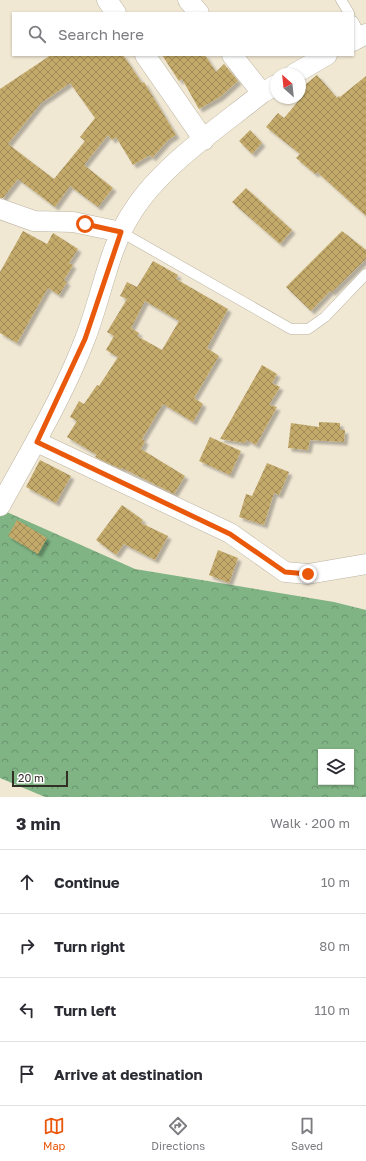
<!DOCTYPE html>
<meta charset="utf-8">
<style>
body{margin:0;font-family:"Golos Text",sans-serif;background:#f2f2f3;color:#2b2b33}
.controls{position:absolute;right:12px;bottom:12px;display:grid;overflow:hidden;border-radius:0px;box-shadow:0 1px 3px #0004}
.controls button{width:36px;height:36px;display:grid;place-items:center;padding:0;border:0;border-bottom:1px solid #e1e1e2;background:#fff;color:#2b2b33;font:20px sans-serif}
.compass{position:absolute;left:270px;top:68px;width:36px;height:36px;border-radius:50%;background:#fff;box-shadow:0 1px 3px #0004;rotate:333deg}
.scale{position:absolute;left:12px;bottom:10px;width:56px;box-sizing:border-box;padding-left:4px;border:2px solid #312e26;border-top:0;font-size:11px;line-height:14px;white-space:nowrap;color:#312e26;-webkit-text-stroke:3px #fff;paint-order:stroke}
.stop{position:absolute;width:12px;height:12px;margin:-9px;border:3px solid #ea580c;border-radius:50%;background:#fff}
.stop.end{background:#ea580c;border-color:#fff;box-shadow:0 1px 4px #0008}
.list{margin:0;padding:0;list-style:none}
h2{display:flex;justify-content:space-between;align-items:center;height:52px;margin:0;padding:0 16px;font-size:17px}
h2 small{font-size:13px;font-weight:400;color:#7c7c81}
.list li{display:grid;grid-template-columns:26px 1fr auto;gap:12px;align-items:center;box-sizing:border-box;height:64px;padding:0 16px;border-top:1px solid #e1e1e2}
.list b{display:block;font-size:15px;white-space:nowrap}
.list em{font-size:13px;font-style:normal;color:#7c7c81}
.icon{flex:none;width:22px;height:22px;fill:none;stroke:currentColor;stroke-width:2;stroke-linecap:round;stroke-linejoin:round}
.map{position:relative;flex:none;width:366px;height:797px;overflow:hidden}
.search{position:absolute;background:#fff;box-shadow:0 1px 3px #0004;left:12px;right:12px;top:12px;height:44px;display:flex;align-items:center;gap:10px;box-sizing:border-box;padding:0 14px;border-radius:0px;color:#7c7c81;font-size:15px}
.sheet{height:308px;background:#fff}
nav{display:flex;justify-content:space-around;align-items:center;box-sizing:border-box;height:56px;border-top:1px solid #e1e1e2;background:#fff;font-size:11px;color:#7c7c81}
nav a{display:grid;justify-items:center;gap:2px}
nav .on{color:#ea580c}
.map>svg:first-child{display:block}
</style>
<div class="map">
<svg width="366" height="797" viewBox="0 0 366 797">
<defs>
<pattern id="forest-crowns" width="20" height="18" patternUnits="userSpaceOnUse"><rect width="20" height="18" fill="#80b484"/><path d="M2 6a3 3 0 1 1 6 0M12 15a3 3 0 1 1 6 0" fill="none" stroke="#69936c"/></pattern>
<pattern id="building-cross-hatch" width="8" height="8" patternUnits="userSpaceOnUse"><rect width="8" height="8" fill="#c4aa6a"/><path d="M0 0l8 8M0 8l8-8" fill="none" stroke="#a08b57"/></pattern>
<filter id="shadow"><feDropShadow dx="3.5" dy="3.5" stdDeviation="1" flood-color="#0004"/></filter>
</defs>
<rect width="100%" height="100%" fill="#f1e8d4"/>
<path fill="url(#forest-crowns)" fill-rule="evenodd" d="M 0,509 L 135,569 L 334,602 L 366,610 L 366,797 L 45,797 L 0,778 ZM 321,752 L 351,752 L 351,782 L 321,782 Z"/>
<path fill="url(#building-cross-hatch)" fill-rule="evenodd" filter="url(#shadow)" d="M 51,55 L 123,55 L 142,83 L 144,82 L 176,135 L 168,140 L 152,158 L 150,155 L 133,165 L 116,137 L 112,140 L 108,135 L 84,165 L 113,188 L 98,207 L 70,186 L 55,207 L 18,179 L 3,198 L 0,198 L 0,89 ZM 70,83 L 95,118 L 80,137 L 85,141 L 54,179 L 8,144 L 41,103 Z
M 162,55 L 205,55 L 216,72 L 224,64 L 238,81 L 220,97 L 199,109 L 182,79 L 179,81 Z
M 317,75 L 337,98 L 339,96 L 340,97 L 366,76 L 366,216 L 317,172 L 315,174 L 296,158 L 300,154 L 266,127 L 278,113 L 284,118 L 300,99 L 300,89 Z
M 250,130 L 262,143 L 252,154 L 239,141 Z
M 246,188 L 292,230 L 280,244 L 232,202 Z
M 23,231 L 47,244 L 53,233 L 78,249 L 69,263 L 73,265 L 64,280 L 67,282 L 59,295 L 48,288 L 17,343 L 0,333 L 0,272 Z
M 342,231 L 366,250 L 366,259 L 332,292 L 330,291 L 311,311 L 286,287 Z
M 153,261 L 178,275 L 176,279 L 228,309 L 207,348 L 219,356 L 194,398 L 203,404 L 193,422 L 163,404 L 142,439 L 145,441 L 141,449 L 185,476 L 174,494 L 122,468 L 121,469 L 97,458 L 95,457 L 97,455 L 67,437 L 77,421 L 70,417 L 79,401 L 84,404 L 97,385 L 99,386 L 118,357 L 106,350 L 114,336 L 107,332 L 127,299 L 120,296 L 127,282 L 137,287 ZM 145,301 L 179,321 L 162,350 L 137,336 L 139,333 L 131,328 Z
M 262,365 L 277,374 L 272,383 L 280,387 L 269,405 L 277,407 L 256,445 L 247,440 L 245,443 L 220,439 Z
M 319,422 L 340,423 L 340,430 L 345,430 L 344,442 L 310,440 L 308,450 L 288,448 L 291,423 L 319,427 Z
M 210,437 L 241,451 L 230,475 L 199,461 Z
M 40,460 L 71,476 L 56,503 L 26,487 Z
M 267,463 L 289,472 L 279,495 L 274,493 L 264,525 L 239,517 L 246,494 L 252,496 Z
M 122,505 L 143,520 L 141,523 L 168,536 L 155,560 L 124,544 L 116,555 L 96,540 Z
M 17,520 L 47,538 L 38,554 L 8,536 Z
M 218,550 L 238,558 L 229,583 L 209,575 Z"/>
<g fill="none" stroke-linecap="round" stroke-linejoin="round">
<g stroke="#bbb3a0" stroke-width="11">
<path id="lane" d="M 341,0 L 349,13
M 353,21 L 361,36
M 121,232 L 291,329 L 308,329 L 325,317 L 366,274"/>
</g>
<g stroke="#bbb3a0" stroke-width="21">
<path id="street" d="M 107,0 L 116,13
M 188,0 L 199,13
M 353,41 L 366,34
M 145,55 L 204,140
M 232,55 L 262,93
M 294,74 L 327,55
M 0,209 L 34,221 L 73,222 L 121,232
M 37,442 L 230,533 L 285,572 L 308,574 L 366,564
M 0,506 C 30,451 63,397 85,339 C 101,299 109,246 133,211 C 162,165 220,127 262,93 L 276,85"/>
</g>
<use href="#lane" stroke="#fff" stroke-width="10"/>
<use href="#street" stroke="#fff" stroke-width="20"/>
</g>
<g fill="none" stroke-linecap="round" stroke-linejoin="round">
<path stroke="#ea580c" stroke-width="5" d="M 85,224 L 121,232 L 85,339 L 37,442 L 230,534 L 285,572 L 308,574"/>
</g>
</svg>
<div class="controls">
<button><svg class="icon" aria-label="layers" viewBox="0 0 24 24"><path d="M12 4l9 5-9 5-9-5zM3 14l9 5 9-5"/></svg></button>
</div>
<svg class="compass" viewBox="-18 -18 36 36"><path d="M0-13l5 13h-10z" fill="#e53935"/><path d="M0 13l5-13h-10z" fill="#7c7c81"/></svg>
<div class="scale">20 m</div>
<div class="stop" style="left:85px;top:224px"></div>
<div class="stop end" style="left:308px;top:574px"></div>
<div class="search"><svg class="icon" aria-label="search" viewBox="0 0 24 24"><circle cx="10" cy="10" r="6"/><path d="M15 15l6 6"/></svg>Search here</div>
</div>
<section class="sheet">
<h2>3 min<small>Walk · 200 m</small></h2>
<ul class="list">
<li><svg class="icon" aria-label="ahead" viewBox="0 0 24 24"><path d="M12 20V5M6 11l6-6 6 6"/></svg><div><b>Continue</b></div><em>10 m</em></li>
<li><svg class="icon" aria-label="right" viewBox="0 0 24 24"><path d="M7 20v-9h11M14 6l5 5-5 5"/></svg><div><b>Turn right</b></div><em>80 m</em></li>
<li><svg class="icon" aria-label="left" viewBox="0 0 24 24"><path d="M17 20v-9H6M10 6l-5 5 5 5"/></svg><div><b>Turn left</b></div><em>110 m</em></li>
<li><svg class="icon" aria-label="arrive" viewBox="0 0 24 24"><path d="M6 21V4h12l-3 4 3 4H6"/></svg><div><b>Arrive at destination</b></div></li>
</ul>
</section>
<nav>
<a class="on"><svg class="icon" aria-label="map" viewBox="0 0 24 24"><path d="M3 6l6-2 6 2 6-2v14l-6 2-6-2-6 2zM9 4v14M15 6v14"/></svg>Map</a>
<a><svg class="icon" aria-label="directions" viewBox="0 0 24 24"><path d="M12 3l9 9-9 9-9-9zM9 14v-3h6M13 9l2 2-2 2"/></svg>Directions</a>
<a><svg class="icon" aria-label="saved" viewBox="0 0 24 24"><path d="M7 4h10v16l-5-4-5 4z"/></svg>Saved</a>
</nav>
